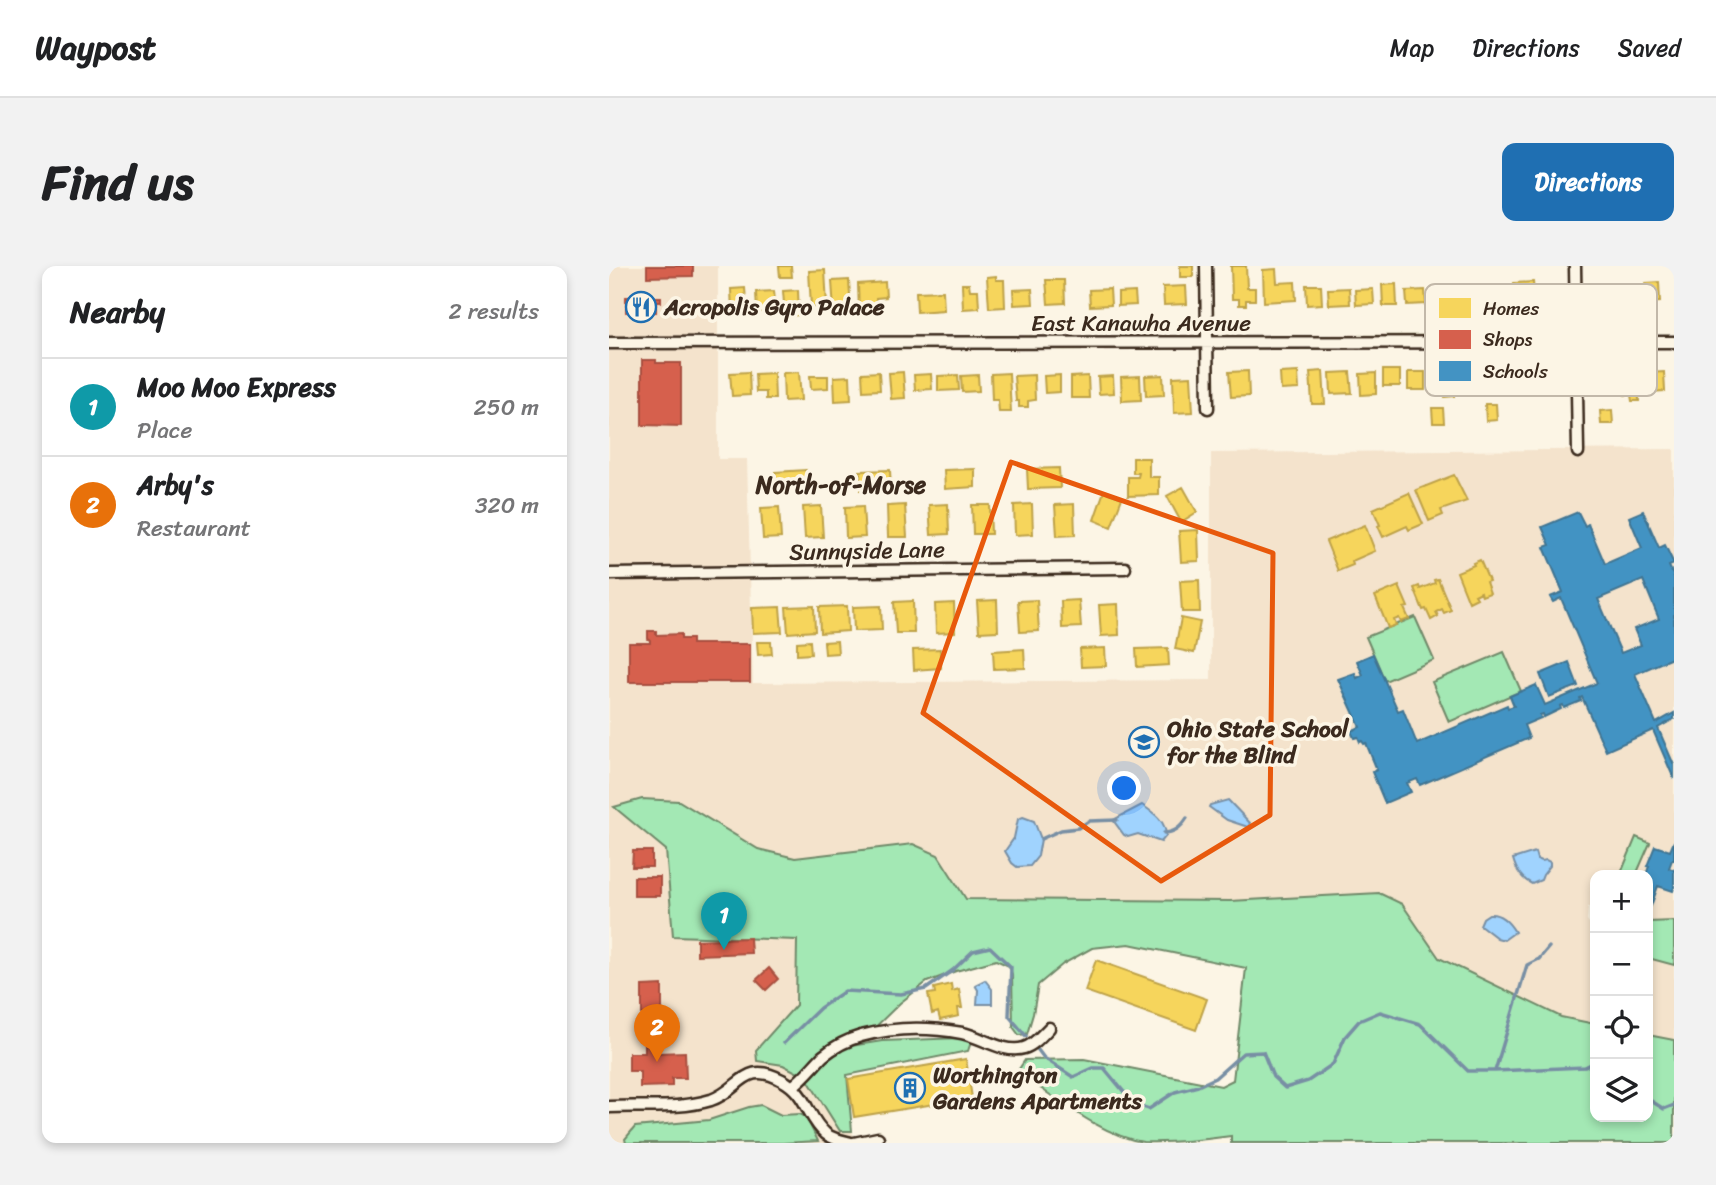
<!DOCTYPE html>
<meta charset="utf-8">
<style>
body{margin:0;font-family:Sriracha,sans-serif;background:#f2f2f2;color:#202124}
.controls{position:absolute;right:21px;bottom:21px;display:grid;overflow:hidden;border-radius:14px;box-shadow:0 4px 10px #0003}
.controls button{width:63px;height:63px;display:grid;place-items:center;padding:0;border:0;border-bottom:2px solid #e0e0e0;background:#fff;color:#202124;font:35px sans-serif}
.you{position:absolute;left:516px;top:523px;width:24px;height:24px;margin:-18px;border:5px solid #fff;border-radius:50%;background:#1a73e8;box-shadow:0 0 0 10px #1a73e833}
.badge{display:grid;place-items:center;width:46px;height:46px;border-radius:50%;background:#1f6fb2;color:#fff;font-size:23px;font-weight:700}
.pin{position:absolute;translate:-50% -58px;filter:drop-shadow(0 2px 4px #0008)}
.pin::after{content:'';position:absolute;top:37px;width:24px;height:21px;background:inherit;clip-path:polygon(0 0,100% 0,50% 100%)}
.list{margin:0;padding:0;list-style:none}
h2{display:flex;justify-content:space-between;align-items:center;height:91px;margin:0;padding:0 28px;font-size:30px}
h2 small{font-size:23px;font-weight:400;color:#757577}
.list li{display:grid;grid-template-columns:46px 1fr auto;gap:21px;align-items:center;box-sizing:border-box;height:98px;padding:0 28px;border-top:2px solid #e0e0e0}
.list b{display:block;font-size:26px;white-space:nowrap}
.list p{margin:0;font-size:23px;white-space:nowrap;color:#757577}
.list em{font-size:23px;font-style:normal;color:#757577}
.icon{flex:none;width:38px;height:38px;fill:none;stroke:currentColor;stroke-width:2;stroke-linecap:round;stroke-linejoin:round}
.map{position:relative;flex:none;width:1065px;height:877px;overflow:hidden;border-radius:14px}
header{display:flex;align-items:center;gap:42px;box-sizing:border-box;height:98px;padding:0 35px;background:#fff;border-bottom:2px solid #e0e0e0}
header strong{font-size:33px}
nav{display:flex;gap:38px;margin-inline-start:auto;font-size:24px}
.intro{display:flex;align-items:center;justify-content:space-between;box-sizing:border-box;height:168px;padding:0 42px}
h1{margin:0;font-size:49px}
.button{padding:18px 32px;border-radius:14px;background:#1f6fb2;color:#fff;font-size:24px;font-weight:700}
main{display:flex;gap:42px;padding:0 42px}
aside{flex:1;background:#fff;border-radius:14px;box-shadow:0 4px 10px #0003}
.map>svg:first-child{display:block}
</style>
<header>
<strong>Waypost</strong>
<nav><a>Map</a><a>Directions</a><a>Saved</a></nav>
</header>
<div class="intro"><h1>Find us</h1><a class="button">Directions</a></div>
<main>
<aside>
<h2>Nearby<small>2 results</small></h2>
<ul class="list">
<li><span class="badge" style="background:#0f9aa8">1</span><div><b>Moo Moo Express</b><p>Place</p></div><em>250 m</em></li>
<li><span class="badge" style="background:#e8710a">2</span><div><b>Arby's</b><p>Restaurant</p></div><em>320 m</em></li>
</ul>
</aside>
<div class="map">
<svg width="1065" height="877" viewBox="0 0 1065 877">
<rect width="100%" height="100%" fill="#fcf5e5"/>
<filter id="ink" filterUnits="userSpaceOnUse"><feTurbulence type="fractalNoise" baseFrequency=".0143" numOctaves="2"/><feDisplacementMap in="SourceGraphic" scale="14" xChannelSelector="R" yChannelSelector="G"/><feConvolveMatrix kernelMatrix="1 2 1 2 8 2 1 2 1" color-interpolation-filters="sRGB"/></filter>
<g filter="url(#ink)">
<path fill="#f4e3cc" d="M 0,0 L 109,0 L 109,193 L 138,193 L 144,417 L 602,414 L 602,187 L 1065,183 L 1065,655 L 1039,656 L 1039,609 L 986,609 L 986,641 L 979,641 L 978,654 L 986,665 L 986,758 L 952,751 L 829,692 L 793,638 L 770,627 L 621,635 L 357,633 L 330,589 L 304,578 L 186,592 L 149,583 L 70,535 L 6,542 L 57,584 L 64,670 L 188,673 L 187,739 L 147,784 L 197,811 L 230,864 L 243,865 L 247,877 L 0,877 Z
M 1039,692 L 1065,699 L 1065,774 L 1039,769 Z"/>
<path fill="#a3e8b4" stroke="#6f8969" stroke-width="2" d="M 806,351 L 825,394 L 776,415 L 757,371 Z
M 895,386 L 912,425 L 840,456 L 823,416 Z
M 33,533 L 70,535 L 149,583 L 186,592 L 304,578 L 329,589 L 357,633 L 621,635 L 770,627 L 793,638 L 830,692 L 952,751 L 986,758 L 986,851 L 1039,851 L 1039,769 L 1065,774 L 1065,877 L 622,877 L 622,870 C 593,874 563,877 534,876 C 493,870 449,833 415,811 L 410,803 L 416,794 L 475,793 L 612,820 L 624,814 L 637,702 L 520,678 L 483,682 L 454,698 L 429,719 L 424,748 L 418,768 L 410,769 L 404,761 L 403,708 L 400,700 L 387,694 L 347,705 L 318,716 L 291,737 L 248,779 L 273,775 L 352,772 L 362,776 L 359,785 L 238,809 L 243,865 L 231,865 L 197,811 L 174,799 L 148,795 L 147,784 L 187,739 L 188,674 L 64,670 L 57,584 L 5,541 Z
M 1027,571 L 1041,577 L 1027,609 L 1017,609 L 1012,607 Z
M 1065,655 L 1065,699 L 1039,692 L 1039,656 Z
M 152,839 L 172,849 L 191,848 L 197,851 L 209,875 L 174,877 L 17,877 L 16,873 L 26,861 L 100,854 L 140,841 Z"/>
<path fill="#a0d3fe" stroke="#788fa4" stroke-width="2" d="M 619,534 L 641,557 L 639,561 L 618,554 L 600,541 L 601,539 Z
M 533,539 C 545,547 557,555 557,570 L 552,576 L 529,568 L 519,571 L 515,569 L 504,554 Z
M 414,551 L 425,555 L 432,573 L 429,590 L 421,600 L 408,601 L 403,597 L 396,585 L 405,572 L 409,553 Z
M 926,586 L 928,593 L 933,595 L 937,594 L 941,596 L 941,600 L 934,609 L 932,614 L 923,618 C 912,613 907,604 904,593 Z
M 880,648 C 892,647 900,656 906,666 L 895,674 L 888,672 L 871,659 L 874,652 Z
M 376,714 L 383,723 L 383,738 L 368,738 L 369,724 L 366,719 Z"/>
<path fill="#f6d55c" stroke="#bea249" stroke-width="2" d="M 170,0 L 182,0 L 183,11 L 171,11 Z
M 571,0 L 584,0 L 584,11 L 571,11 Z
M 622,0 L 637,0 L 638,22 L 646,22 L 646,34 L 637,34 L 637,39 L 630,39 L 630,33 L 623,33 Z
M 667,3 L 668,17 L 686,16 L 687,34 L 655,36 L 654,4 Z
M 216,4 L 218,40 L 202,41 L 200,5 Z
M 387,10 L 387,14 L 395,14 L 396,41 L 380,42 L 378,11 Z
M 240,14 L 242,45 L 225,45 L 223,15 Z
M 437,14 L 455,14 L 456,37 L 439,38 Z
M 276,16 L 277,31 L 267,32 L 267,45 L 250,46 L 249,18 Z
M 924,16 L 926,36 L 906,37 L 905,17 Z
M 1050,16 L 1051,36 L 1038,37 L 1037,17 Z
M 353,18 L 360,18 L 361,24 L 369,24 L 370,42 L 354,43 Z
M 787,18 L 788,40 L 774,40 L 773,19 Z
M 697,19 L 712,19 L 713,38 L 698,39 Z
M 577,20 L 578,38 L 555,39 L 554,21 Z
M 136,22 L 138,46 L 123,47 L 122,23 Z
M 740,22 L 741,38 L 720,39 L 719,23 Z
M 423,23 L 424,38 L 405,39 L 404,24 Z
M 501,23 L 502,39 L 481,40 L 480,24 Z
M 764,23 L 765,38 L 747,39 L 746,24 Z
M 189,24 L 190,49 L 176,50 L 174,25 Z
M 816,24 L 817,38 L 798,39 L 797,25 Z
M 165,25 L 167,45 L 148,46 L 147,26 Z
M 334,25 L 335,44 L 308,46 L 307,26 Z
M 526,26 L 527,39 L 509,40 L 509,27 Z
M 774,104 L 791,104 L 791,120 L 774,120 Z
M 639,105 L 640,130 L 622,131 L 620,106 Z
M 714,105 L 716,138 L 703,138 L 701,106 Z
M 829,105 L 844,105 L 845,130 L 836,131 L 835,122 L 830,123 Z
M 1029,105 L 1030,135 L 1023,135 L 1022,129 L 1016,129 L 1015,106 Z
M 140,106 L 141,129 L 123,130 L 121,107 Z
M 190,106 L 192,134 L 175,135 L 174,107 Z
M 270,106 L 271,124 L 254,125 L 253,107 Z
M 294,106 L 296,132 L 282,133 L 280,107 Z
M 689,106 L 690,123 L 672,124 L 671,107 Z
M 741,106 L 743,127 L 722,128 L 721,107 Z
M 799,106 L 816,106 L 816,124 L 799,124 Z
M 1055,106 L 1056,125 L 1039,126 L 1038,107 Z
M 165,107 L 166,133 L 157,133 L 157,126 L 147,126 L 146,108 Z
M 400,107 L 402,146 L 390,146 L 389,134 L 383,134 L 382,108 Z
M 767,107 L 767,128 L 752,129 L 751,108 Z
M 322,108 L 323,123 L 306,124 L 305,109 Z
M 349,109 L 350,124 L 329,125 L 329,110 Z
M 369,109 L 370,125 L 353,126 L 352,110 Z
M 425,109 L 426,134 L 419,135 L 419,141 L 410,141 L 410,135 L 407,135 L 405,110 Z
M 451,109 L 451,126 L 436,127 L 435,110 Z
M 554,109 L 555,129 L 537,130 L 536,110 Z
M 201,110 L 219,110 L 219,122 L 202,123 Z
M 241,110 L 242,134 L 226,135 L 225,111 Z
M 479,110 L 480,132 L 462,132 L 462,111 Z
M 504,110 L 505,127 L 490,128 L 489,111 Z
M 531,110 L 532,134 L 513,135 L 512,111 Z
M 582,110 L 584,146 L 565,147 L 564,111 Z
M 876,138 L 887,138 L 888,154 L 877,155 Z
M 823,142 L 834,142 L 835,157 L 824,157 Z
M 1003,144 L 1004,158 L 992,158 L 991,145 Z
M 524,192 L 540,192 L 540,211 L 550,211 L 550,229 L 519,230 L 519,211 L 529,211 L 530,207 L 524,207 Z
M 450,202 L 451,222 L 419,223 L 418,203 Z
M 366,203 L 366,221 L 336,223 L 335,204 Z
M 197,204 L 198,223 L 167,225 L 166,206 Z
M 281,204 L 282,223 L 251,224 L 251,205 Z
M 845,209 L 858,235 L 832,244 L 834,249 L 820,255 L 807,224 Z
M 574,221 L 588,246 L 572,256 L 558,230 Z
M 495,225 L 513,232 L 502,261 L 485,254 Z
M 800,227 L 814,258 L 800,264 L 798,260 L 774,271 L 769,260 L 771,259 L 764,243 Z
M 339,238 L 340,268 L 322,269 L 320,239 Z
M 423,238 L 424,268 L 406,269 L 405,239 Z
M 465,238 L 466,269 L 448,270 L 446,239 Z
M 296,239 L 298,271 L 279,271 L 278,240 Z
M 363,239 L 381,239 L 382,268 L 364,268 Z
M 212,240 L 214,271 L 196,272 L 194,241 Z
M 254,240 L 256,271 L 237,272 L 236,241 Z
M 170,241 L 172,272 L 154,273 L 152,242 Z
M 756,259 L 766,285 L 743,295 L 744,299 L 729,305 L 717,275 Z
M 589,264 L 590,295 L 572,296 L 570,265 Z
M 871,294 L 880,315 L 877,316 L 881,327 L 873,330 L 872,326 L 866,329 L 868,332 L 860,336 L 848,306 L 865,299 L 864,297 Z
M 829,313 L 842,344 L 835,347 L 833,343 L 827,346 L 829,350 L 822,354 L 817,343 L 814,344 L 805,322 L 810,320 L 811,323 L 826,317 L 825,314 Z
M 590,314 L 591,346 L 573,346 L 571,315 Z
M 790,320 L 799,341 L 795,342 L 800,353 L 792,356 L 790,352 L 785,354 L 787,359 L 779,362 L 766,330 Z
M 388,334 L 389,365 L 370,366 L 368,335 Z
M 428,334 L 430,365 L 411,366 L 409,335 Z
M 470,334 L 472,361 L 453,362 L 452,335 Z
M 304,335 L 305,367 L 287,367 L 285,336 Z
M 345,337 L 346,366 L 327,367 L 326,338 Z
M 509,338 L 510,369 L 492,370 L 490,339 Z
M 205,340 L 206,365 L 179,367 L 177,341 Z
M 238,340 L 239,365 L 211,367 L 210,341 Z
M 272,340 L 273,364 L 245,365 L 244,341 Z
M 171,341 L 173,366 L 144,367 L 143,342 Z
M 572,352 L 591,356 L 585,387 L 566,383 Z
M 201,375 L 202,388 L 188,389 L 188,376 Z
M 228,375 L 229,387 L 216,388 L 215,376 Z
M 148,376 L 162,376 L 163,388 L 149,389 Z
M 496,382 L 497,400 L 472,401 L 471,383 Z
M 559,382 L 560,399 L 528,401 L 527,383 Z
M 331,383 L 332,402 L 305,404 L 304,384 Z
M 415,383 L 416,402 L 385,403 L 384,385 Z
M 487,694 L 598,733 L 587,764 L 476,725 Z
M 342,718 L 343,725 L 350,723 L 353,742 L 349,742 L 350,750 L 331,754 L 329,746 L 323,748 L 319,728 L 326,727 L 325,722 Z
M 357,793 L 363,832 L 245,851 L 239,813 Z"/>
<path fill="#d6604d" stroke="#a8503f" stroke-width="2" d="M 38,0 L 84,0 L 84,10 L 38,11 Z
M 25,28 L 37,28 L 37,31 L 52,31 L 52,36 L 47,36 L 47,46 L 17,46 L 17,31 L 25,31 Z
M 33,94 L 47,94 L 47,97 L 72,97 L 72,160 L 33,159 Z
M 39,365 L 47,365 L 47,369 L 72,368 L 72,373 L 83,373 L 83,378 L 141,378 L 141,416 L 20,416 L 20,377 L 41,377 L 41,374 L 39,373 Z
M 24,585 L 43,585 L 43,601 L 23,601 Z
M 25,611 L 51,611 L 51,630 L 25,630 Z
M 141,672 L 142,687 L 88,689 L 88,674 Z
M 160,702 L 169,713 L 157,724 L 147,714 Z
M 53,719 L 53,748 L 33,748 L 33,720 Z
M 36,778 L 47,778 L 47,787 L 76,786 L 77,812 L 63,812 L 63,820 L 31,821 L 31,805 L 20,805 L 20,787 L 36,787 Z"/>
<path fill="#4393c3" stroke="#417492" stroke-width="2" fill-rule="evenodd" d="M 1034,245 L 1050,282 L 1056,279 L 1065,298 L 1060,300 L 1065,311 L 1065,391 L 1026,408 L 1047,457 L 1065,447 L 1065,453 L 1049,462 L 1065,499 L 1065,513 L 1044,464 L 997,485 L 973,431 L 971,432 L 972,435 L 955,442 L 954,439 L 951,440 L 952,443 L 935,451 L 934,448 L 931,449 L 932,452 L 915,459 L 920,472 L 811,519 L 808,513 L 798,517 L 802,526 L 776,537 L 763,506 L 768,504 L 757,477 L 755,478 L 753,475 L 751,476 L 749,471 L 745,472 L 742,465 L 751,461 L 729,413 L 746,407 L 748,412 L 754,409 L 748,395 L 764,388 L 789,445 L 794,443 L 808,478 L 898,439 L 899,442 L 905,440 L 901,430 L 927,419 L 936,439 L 988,417 L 952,332 L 944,336 L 941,331 L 954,326 L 935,281 L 941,279 L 933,261 L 969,246 L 976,260 L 979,258 L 996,298 L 1033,282 L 1020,251 ZM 1034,314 L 1050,353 L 1025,363 L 1032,379 L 1012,387 L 989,333 Z
M 960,396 L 969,420 L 940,431 L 931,408 Z
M 1065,575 L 1065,594 L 1063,594 L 1060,602 L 1065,604 L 1065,622 L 1064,625 L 1049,620 L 1042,640 L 1039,639 L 1039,609 L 1037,609 L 1040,600 L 1038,600 L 1046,580 L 1061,585 Z"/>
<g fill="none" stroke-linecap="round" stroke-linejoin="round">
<path stroke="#788fa4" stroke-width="3.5" d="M 555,567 C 566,567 573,560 578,552
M 432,573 L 452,564 L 469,562 L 480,555 L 508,554
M 175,777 L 211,742 L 236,725 L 292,728 L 317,723 L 344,704 L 364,685 L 381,681 L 402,701 L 400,750 L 417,770
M 429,784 L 435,792 L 464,811 L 484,802 L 495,802 L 525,838 L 540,843 L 566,826 L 589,820 L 606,812 L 634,787 L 654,786 L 664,811 L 676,822 L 699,815 L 724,798 L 736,771 L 750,755 L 771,746 L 811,758 L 859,805 L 886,805 L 976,801 L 986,796
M 886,805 L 918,699 L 930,693 L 940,681
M 1039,833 L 1055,843 L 1065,839"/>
<g stroke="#3b2a1e" stroke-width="15">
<path id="minor" d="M 597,0 L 599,142
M 966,0 L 969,186
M 0,77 L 1065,76
M 0,308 L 516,302
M 184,820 C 195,812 204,800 214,790 C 225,781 238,774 252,770 C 285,761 320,761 353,767 C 373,771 395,788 415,782 C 425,779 433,769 440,762
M 0,841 C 34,839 69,844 102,834 C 132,824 135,793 173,814 C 198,827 198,852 217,868 C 223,873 234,875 242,877
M 245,877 L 269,872"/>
</g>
<use href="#minor" stroke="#fcf5e5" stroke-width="10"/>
</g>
</g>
<path fill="none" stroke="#e8590c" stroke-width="5" stroke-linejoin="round" d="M 402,196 L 664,287 L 661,549 L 552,615 L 314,447 Z"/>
<defs>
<g id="restaurant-ring" transform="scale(1.575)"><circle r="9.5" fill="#fcf5e5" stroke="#1f6fb2" stroke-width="1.5"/><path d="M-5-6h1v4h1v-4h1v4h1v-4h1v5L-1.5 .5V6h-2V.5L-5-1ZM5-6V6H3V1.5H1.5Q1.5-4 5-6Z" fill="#1f6fb2"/></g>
<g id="school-ring" transform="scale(1.575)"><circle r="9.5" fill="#fcf5e5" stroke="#1f6fb2" stroke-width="1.5"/><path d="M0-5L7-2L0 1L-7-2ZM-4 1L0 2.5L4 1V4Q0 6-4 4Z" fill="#1f6fb2"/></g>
<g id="building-ring" transform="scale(1.575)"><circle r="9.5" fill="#fcf5e5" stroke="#1f6fb2" stroke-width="1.5"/><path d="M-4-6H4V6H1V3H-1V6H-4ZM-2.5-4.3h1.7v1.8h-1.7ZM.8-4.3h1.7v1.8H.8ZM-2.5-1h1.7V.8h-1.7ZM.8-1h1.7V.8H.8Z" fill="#1f6fb2"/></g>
</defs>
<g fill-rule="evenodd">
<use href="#restaurant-ring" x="32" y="41"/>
<use href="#school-ring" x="535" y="476"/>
<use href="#building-ring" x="301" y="822"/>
</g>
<g text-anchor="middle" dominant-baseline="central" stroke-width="7" stroke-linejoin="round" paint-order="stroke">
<g font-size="23" font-weight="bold" fill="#3b2a1e" stroke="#fcf5e5" text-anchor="start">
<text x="55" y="41">Acropolis Gyro Palace</text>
<text x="558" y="463">Ohio State School<tspan x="558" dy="26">for the Blind</tspan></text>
<text x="324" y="809">Worthington<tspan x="324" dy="26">Gardens Apartments</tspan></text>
</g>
<g font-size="23" fill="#3b2a1e" stroke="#fcf5e5">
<text x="532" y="57">East Kanawha Avenue</text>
<text transform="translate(258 285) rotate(-1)">Sunnyside Lane</text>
</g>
<g font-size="24" font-weight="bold" fill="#3b2a1e" stroke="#fcf5e5">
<text x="232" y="219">North-of-Morse</text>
</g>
</g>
<rect x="816" y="18" width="232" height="112" rx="10" fill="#fcf5e5" stroke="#c2b8a9" stroke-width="2"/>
<rect x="830" y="32" width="32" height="20" fill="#f6d55c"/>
<rect x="830" y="64" width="32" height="19" fill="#d6604d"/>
<rect x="830" y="95" width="32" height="20" fill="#4393c3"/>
<g font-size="19" fill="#3b2a1e">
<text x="874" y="49">Homes</text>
<text x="874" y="80">Shops</text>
<text x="874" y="112">Schools</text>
</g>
</svg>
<div class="controls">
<button>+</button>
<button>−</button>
<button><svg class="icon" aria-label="locate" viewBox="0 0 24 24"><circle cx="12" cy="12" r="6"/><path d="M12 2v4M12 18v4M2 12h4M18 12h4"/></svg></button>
<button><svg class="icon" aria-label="layers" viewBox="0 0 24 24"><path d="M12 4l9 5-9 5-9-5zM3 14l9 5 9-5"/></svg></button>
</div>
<div class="you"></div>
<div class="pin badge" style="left:115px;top:684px;background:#0f9aa8">1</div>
<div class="pin badge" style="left:48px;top:796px;background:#e8710a">2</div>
</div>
</main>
